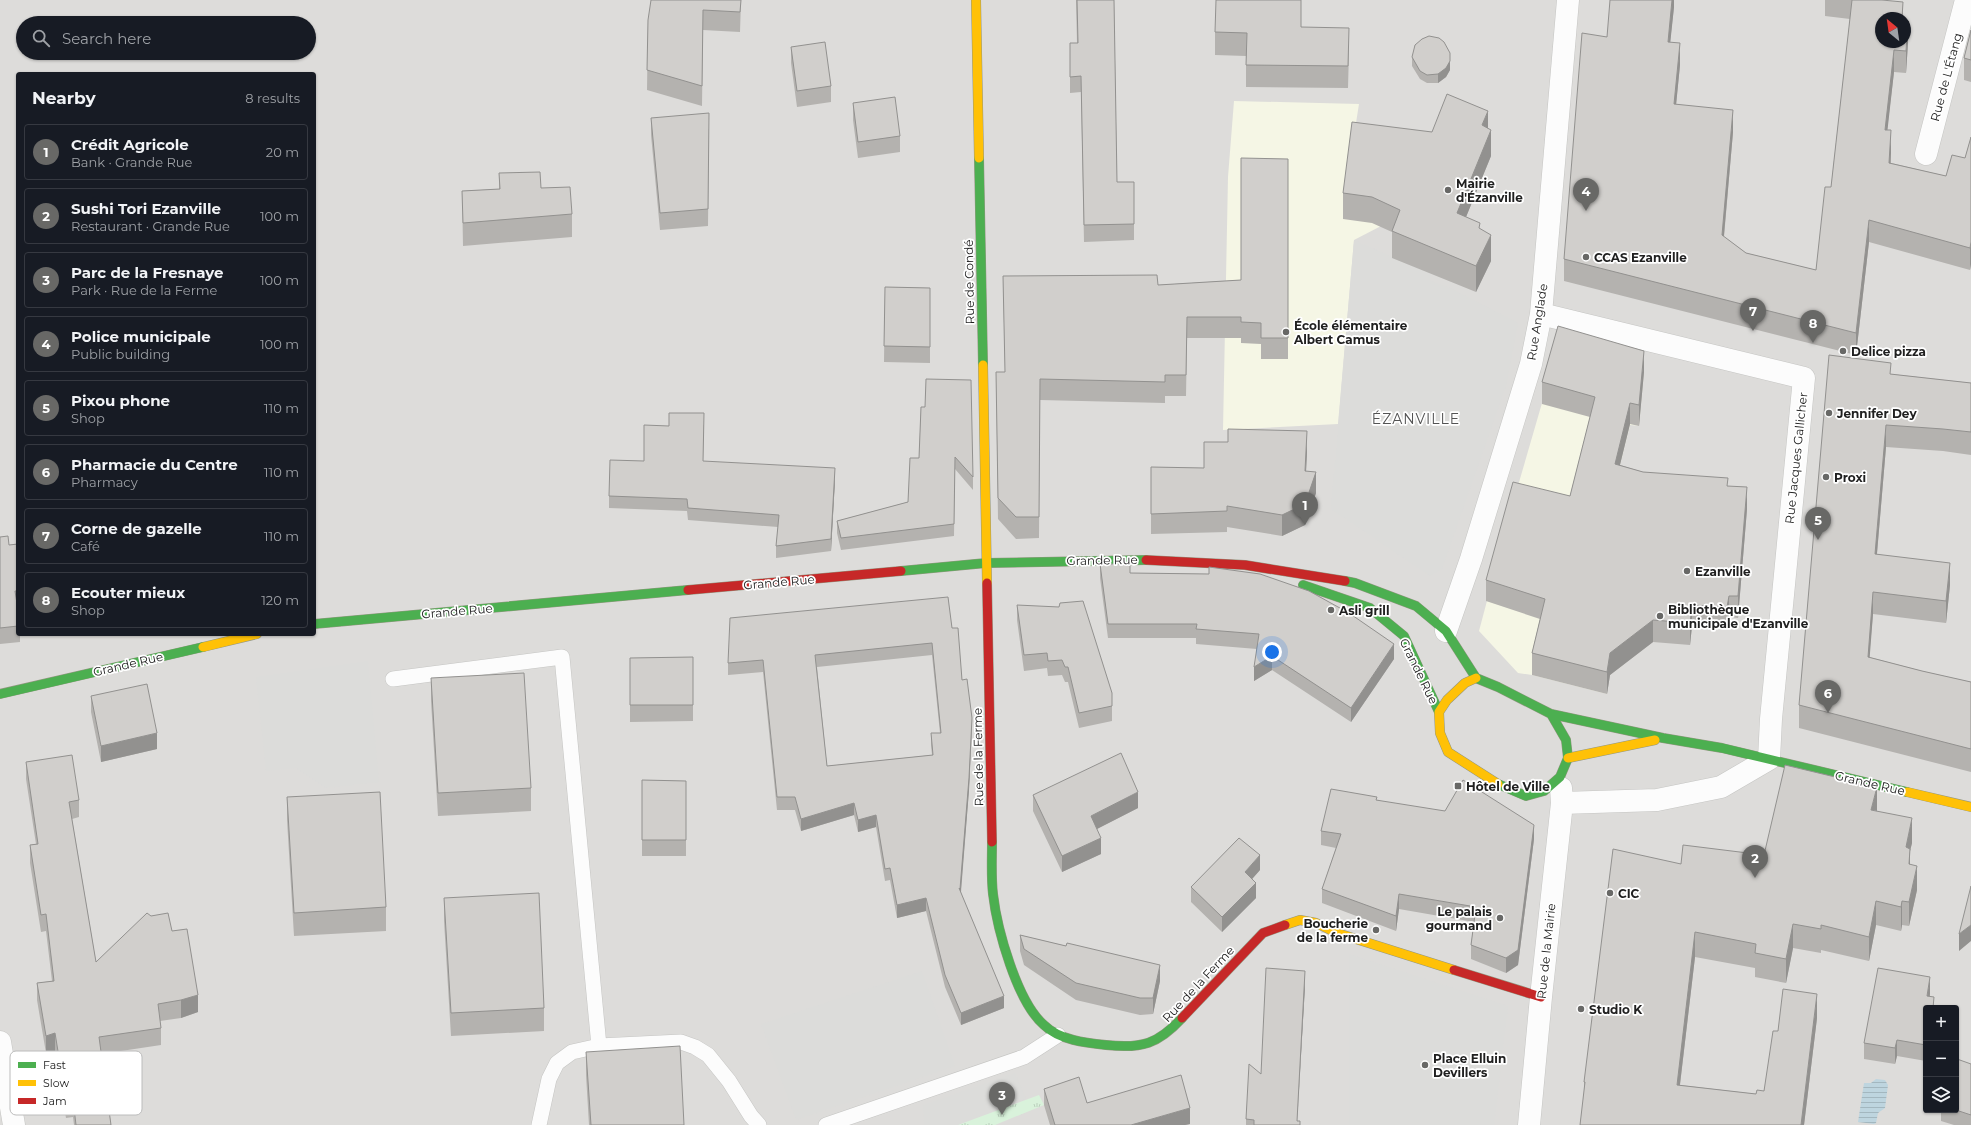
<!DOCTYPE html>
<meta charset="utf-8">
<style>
body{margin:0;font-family:Montserrat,sans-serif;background:#20242c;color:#f1f3f6}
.controls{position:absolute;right:12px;bottom:12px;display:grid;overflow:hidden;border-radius:4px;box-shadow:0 1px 3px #0004}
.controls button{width:36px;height:36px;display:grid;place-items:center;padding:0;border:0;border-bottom:1px solid #363941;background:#171b24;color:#f1f3f6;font:20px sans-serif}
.compass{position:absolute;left:1875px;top:12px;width:36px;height:36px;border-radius:50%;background:#171b24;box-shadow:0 1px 3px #0004;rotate:331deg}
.you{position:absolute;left:1272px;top:652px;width:14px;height:14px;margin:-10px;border:3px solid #fff;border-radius:50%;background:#1a73e8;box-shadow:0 0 0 6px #1a73e833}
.badge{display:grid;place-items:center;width:26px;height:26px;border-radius:50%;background:#686866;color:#fff;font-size:13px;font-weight:700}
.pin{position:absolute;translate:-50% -33px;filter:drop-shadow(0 1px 2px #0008)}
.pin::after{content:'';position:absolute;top:21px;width:14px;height:12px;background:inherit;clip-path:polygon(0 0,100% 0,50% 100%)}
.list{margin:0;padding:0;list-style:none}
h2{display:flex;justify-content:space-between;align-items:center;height:52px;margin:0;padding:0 16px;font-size:17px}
h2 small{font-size:13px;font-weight:400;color:#9ea1a6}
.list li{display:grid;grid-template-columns:26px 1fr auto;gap:12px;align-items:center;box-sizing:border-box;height:56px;margin:0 8px 8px;padding:0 8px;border:1px solid #363941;border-radius:4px}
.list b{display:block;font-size:15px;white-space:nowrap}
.list p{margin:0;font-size:13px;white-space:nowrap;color:#9ea1a6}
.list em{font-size:13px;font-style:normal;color:#9ea1a6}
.icon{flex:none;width:22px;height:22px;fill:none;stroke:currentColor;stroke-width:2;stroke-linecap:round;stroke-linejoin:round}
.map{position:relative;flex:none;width:1971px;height:1125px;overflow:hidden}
.search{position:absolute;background:#171b24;box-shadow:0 1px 3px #0004;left:16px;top:16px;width:300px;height:44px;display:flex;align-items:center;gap:10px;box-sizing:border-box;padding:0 14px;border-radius:22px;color:#9ea1a6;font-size:15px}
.panel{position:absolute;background:#171b24;box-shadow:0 1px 3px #0004;left:16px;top:72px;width:300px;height:564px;border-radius:4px}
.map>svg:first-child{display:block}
</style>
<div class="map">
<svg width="1971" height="1125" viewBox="0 0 1971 1125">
<defs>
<pattern id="park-tufts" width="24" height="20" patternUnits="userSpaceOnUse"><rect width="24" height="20" fill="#d9f2db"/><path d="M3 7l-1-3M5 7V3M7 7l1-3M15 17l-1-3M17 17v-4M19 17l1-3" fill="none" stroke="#bacfbc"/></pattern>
<pattern id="water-rules" width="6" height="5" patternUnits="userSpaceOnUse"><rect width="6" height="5" fill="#bed5df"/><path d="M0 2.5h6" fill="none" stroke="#a3b7bf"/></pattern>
</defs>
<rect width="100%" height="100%" fill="#eeede9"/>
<path fill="#dddcda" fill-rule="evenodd" d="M 0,0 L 1971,0 L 1971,1125 L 0,1125 ZM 1881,18 L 1905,18 L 1905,42 L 1881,42 ZM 23,23 L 309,23 L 309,53 L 23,53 ZM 18,74 L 314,74 L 314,634 L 18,634 ZM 1926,1008 L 1956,1008 L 1956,1110 L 1926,1110 Z"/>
<path fill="#f5f6e5" d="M 1234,101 L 1359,104 L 1352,148 L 1383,225 L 1354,240 L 1338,424 L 1223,430 L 1228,177 Z
M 1558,348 L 1644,372 L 1639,426 L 1630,425 L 1615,485 L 1607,694 L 1532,675 L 1518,673 L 1479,631 L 1513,503 Z"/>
<path fill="#dcdcda" d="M 1354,240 L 1431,274 L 1429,279 L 1431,281 L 1448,287 L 1518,323 L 1506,386 L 1442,569 L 1430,576 L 1331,509 Z
M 368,661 L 379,782 L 326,788 L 296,768 L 266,771 L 256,677 Z
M 1349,954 L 1508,1006 L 1494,1125 L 1349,1125 Z
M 922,971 L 955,1066 L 796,1120 L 761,1024 Z
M 1015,1073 L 1026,1099 L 958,1125 L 924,1125 L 923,1105 Z"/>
<path fill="url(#park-tufts)" d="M 1039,1095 L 1044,1105 L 995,1125 L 958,1125 Z"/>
<path fill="url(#water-rules)" d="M 1876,1079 L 1885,1080 L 1888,1085 L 1885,1108 L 1878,1113 L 1876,1123 L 1874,1124 L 1858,1122 L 1864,1083 L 1871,1083 Z"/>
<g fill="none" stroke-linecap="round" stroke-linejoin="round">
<g stroke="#c5c5c3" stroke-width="16">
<path id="lane" d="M 393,679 L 562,657 L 599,1046
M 539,1125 L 549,1079 L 557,1063 L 572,1052 L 599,1046 L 681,1042 L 695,1047 L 708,1055 L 729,1081 L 751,1116 L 759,1125
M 826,1125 L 1024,1057 L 1058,1035"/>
</g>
<g stroke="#c5c5c3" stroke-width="23">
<path id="street" d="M 1926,154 L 1966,0
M 1541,314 L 1804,378 L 1771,719 L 1769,759 L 1721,787 L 1657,800 L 1562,803
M 1446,631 L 1471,559 L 1531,364 L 1541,314 L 1568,0
M 0,1042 L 14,1125
M 1529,1125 L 1541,997 L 1562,803 L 1561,788"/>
</g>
<g stroke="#939781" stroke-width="10">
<path id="fast" d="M 979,158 L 983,365
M 901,571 L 986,563 L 1146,560
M 1345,581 L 1355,583 L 1416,606 L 1446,631 L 1476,678
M 1303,585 L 1370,608 L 1404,636 L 1439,712
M 314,624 L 688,590
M 1476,678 L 1498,687 L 1551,714 L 1566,740 L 1568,758 L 1560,777 L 1544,791 L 1526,796 L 1498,784
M 0,694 L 203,647
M 1551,714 L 1663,738 L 1722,748 L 1907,792
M 992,842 C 992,859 991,877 993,894 C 997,929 1017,1002 1044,1025 C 1059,1040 1086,1043 1106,1045 C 1142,1049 1158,1044 1182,1018"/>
</g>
<g stroke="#939781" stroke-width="10">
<path id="slow" d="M 976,0 L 979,158
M 983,365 L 987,583
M 203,647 L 257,634
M 1476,678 L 1465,683 L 1447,700 L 1439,712 L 1440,733 L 1448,752 L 1498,784
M 1568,758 L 1655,740
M 1907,792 L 1971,807
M 1285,925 L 1300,920 L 1316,923 L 1337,933 L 1454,970"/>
</g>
<g stroke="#939781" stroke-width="10">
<path id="jam" d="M 1146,560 L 1245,565 L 1345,581
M 987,583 L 992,842
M 688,590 L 901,571
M 1454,970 L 1541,997
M 1182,1018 L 1263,933 L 1285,925"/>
</g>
<use href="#lane" stroke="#fcfcfc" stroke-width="15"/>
<use href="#street" stroke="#fcfcfc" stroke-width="22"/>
<use href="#fast" stroke="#4caf50" stroke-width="9"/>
<use href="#slow" stroke="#ffc107" stroke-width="9"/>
<use href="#jam" stroke="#c62828" stroke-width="9"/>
</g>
<path fill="#b4b2af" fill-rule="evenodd" d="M 741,0 L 740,32 L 703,30 L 702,106 L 647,90 L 648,20 Z
M 1076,0 L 1114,0 L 1117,182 L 1134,182 L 1134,240 L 1084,242 L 1081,92 L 1070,93 L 1070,43 L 1077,43 Z
M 1674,0 L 1674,7 L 1670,42 L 1680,65 L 1676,104 L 1733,132 L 1724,237 L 1746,253 L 1816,270 L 1831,187 L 1850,19 L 1825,16 L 1825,0 L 1882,0 L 1903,18 L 1881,18 L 1908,43 L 1906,73 L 1894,72 L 1887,130 L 1891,152 L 1891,163 L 1946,176 L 1965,158 L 1971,137 L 1971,264 L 1970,270 L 1869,242 L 1856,355 L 1564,281 L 1564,259 L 1607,37 Z
M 1301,27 L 1349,50 L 1348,88 L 1246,87 L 1246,56 L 1215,55 L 1215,32 Z
M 1971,30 L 1971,82 L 1964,80 L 1964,58 Z
M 791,47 L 831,86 L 831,102 L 797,107 L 791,63 Z
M 1412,57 L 1450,70 L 1446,77 L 1438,83 L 1427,83 L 1420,79 L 1412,66 Z
M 853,103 L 900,136 L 900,152 L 858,158 L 853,120 Z
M 651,118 L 709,129 L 708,226 L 660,230 L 651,135 Z
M 1488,128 L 1491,156 L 1466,217 L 1480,229 L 1491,261 L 1476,292 L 1392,258 L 1392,232 L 1372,223 L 1343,219 L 1343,193 L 1432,132 Z
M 1288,159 L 1288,359 L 1261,359 L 1261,344 L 1241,343 L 1241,338 L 1187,338 L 1186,396 L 1165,396 L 1165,403 L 1040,400 L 1039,538 L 1016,539 L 998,519 L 996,372 L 1005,372 L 1003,276 L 1158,285 L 1241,280 Z
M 499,173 L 572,214 L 572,237 L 463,246 L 462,191 L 499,189 Z
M 885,287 L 930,288 L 930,363 L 884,362 Z
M 1644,372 L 1639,426 L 1630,424 L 1620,465 L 1643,472 L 1728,486 L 1747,509 L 1738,618 L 1729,617 L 1727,629 L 1692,626 L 1690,645 L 1653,642 L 1610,675 L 1607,694 L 1532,675 L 1532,653 L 1540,619 L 1486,601 L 1486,580 L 1570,496 L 1590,417 L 1542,404 L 1542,382 Z
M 1891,374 L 1971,383 L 1971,455 L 1943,451 L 1886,447 L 1877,554 L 1950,585 L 1946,623 L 1873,614 L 1869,657 L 1922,671 L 1971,682 L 1971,772 L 1799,728 L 1799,705 Z
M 921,407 L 973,477 L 973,490 L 955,469 L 954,536 L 841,550 L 837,533 L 837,521 L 908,502 L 919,458 Z
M 704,425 L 703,461 L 835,480 L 831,551 L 776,558 L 776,546 L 778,527 L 688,520 L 687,511 L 609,508 L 609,496 L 644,461 L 669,426 Z
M 1307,452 L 1306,471 L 1316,493 L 1305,525 L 1282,536 L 1227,527 L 1227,532 L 1151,534 L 1151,467 L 1204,468 Z
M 0,537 L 9,545 L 18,544 L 18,634 L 20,634 L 20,642 L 0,644 Z
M 1100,564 L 1130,573 L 1209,574 L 1209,567 L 1394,659 L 1351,722 L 1272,670 L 1254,681 L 1257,649 L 1196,644 L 1196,638 L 1108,638 L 1100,578 Z
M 1017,605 L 1112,693 L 1112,721 L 1079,728 L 1068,682 L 1065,682 L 1062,675 L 1048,676 L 1047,668 L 1024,671 L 1017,620 Z
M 952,628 L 972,731 L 969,790 L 961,893 L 1004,1008 L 961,1025 L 945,987 L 926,911 L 897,918 L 890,880 L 885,881 L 876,827 L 858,832 L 854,815 L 801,831 L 795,810 L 777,810 L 763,672 L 728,675 L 728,663 ZM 932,655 L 940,733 L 931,733 L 931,745 L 932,755 L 827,766 L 817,667 Z
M 693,657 L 693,721 L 630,722 L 630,658 Z
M 431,678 L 531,788 L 531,811 L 438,816 L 431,701 Z
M 91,696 L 157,749 L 101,762 L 91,712 Z
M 26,762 L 79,800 L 79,817 L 72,819 L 96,962 L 172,931 L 198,1012 L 181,1018 L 160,1021 L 161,1028 L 161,1045 L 101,1054 L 111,1125 L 74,1125 L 73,1117 L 66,1118 L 55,1051 L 46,1053 L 37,1000 L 37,983 L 52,981 L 46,931 L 41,932 L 30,863 L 30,845 L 36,844 L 26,779 Z
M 642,780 L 686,781 L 686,856 L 642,856 Z
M 1033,795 L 1138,808 L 1097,829 L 1101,854 L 1062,872 L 1033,811 Z
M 287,797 L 386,907 L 386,931 L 294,936 L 287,820 Z
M 1377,800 L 1534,839 L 1518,965 L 1506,973 L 1471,959 L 1471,945 L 1474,922 L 1399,909 L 1396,931 L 1322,903 L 1322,889 L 1336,848 L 1321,845 L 1321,831 Z
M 1877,811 L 1912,843 L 1910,851 L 1910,865 L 1917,890 L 1909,926 L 1902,925 L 1901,931 L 1876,925 L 1869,961 L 1821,950 L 1821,953 L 1793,948 L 1786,983 L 1755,977 L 1755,968 L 1695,957 L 1680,1085 L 1756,1094 L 1764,1091 L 1778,1031 L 1817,1018 L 1804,1125 L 1580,1125 L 1584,1096 L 1584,1082 L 1681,864 L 1764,855 Z
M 1260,870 L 1252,879 L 1256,898 L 1222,932 L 1191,902 L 1191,887 Z
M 444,898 L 544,1008 L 544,1031 L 451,1036 L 444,921 Z
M 1020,935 L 1066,946 L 1160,981 L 1153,1014 L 1140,1015 L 1076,1000 L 1024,965 L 1020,951 Z
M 1305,986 L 1297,1121 L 1300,1125 L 1246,1125 L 1246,1119 L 1261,1074 Z
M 1930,994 L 1930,997 L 1934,1008 L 1926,1008 L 1926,1061 L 1897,1056 L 1895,1064 L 1864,1059 L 1864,1043 Z
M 586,1052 L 684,1125 L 589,1125 L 586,1075 Z
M 1971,1064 L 1971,1125 L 1954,1125 L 1941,1121 L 1941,1110 L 1956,1110 Z
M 1044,1089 L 1087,1103 L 1190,1124 L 1185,1125 L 1050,1125 L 1044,1105 Z"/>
<path fill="#92918f" d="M 1672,0 L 1674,0 L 1674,7 L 1668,64 L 1668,42 Z
M 1903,2 L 1903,18 L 1902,18 Z
M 1908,21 L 1908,43 L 1906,73 L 1906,51 Z
M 1680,43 L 1680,65 L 1674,126 L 1674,104 Z
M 1894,50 L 1894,72 L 1885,152 L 1885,130 Z
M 1450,61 L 1450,70 L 1446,77 L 1438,83 L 1438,74 Z
M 1733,110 L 1733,132 L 1722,257 L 1722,235 Z
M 1488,111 L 1488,137 L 1482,125 Z
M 1491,130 L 1491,156 L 1457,239 L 1457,213 Z
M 1891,130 L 1891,152 L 1889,185 L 1889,163 Z
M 1869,220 L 1869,242 L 1856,355 L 1856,333 Z
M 1491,235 L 1491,261 L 1476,292 L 1476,266 Z
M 1971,242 L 1971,264 L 1970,270 L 1970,248 Z
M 1644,351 L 1644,372 L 1639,426 L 1639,405 Z
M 1630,403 L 1630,424 L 1615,485 L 1615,464 Z
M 1886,425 L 1886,447 L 1875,576 L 1875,554 Z
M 1307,431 L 1307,452 L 1305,492 L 1305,471 Z
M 835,468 L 835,480 L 831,551 L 831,539 Z
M 1316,472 L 1316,493 L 1305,525 L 1282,536 L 1282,515 Z
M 1747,487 L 1747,509 L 1738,618 L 1738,596 Z
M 1950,563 L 1950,585 L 1946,623 L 1946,601 Z
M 1873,592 L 1873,614 L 1868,679 L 1868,657 Z
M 1729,596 L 1729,617 L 1727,629 L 1727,607 Z
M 1692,605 L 1692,626 L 1690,645 L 1690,623 Z
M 1653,620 L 1653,642 L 1610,675 L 1607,694 L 1607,672 L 1610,653 Z
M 1394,644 L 1394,659 L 1351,722 L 1351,708 Z
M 1272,656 L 1272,670 L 1254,681 L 1254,667 Z
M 972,718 L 969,790 L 960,901 L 960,889 Z
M 157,733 L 157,749 L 101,762 L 101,746 Z
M 1877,787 L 1877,811 L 1871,810 Z
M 1138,792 L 1138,808 L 1091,832 L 1091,816 Z
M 854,803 L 854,815 L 801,831 L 801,819 Z
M 876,815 L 876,827 L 858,832 L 858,820 Z
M 1912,818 L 1912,843 L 1910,851 L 1910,873 L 1906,847 Z
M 1534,825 L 1534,839 L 1518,965 L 1506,973 L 1506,958 Z
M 1101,838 L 1101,854 L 1062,872 L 1062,856 Z
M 1260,855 L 1260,870 L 1245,887 L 1245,872 Z
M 1917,866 L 1917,890 L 1909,926 L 1909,902 Z
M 1256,883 L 1256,898 L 1222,932 L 1222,917 Z
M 1399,894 L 1399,909 L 1396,931 L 1396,916 Z
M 926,898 L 926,911 L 897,918 L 897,905 Z
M 1876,901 L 1876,925 L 1869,961 L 1869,937 Z
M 1902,901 L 1902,925 L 1901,931 L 1901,907 Z
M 1793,924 L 1793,948 L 1786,983 L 1786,959 Z
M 1971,925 L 1971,941 L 1959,951 L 1959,934 Z
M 1695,932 L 1695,957 L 1677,1109 L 1677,1085 Z
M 1160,965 L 1160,981 L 1153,1014 L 1153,998 Z
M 1305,971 L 1305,986 L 1297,1125 Z
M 1930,977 L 1930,994 L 1928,1008 L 1927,996 Z
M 1817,994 L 1817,1018 L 1804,1125 L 1801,1125 Z
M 198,995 L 198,1012 L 181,1018 L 181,1000 Z
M 1004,996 L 1004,1008 L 961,1025 L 961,1013 Z
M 55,1033 L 55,1051 L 46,1053 L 46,1036 Z
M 1897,1040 L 1897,1056 L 1895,1064 L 1895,1048 Z
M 1190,1108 L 1190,1124 L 1185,1125 L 1131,1125 Z"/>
<path fill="#d1cfcc" stroke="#92918f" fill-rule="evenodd" d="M 651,0 L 741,0 L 740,12 L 703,10 L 702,86 L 647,70 L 648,20 Z
M 1077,0 L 1114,0 L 1117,182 L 1134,182 L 1134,224 L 1084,225 L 1081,76 L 1070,77 L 1070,43 L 1078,43 Z
M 1216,0 L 1301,0 L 1301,27 L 1349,28 L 1348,66 L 1246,65 L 1247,33 L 1215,32 Z
M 1610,0 L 1672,0 L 1668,42 L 1680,43 L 1674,104 L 1733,110 L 1722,235 L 1746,253 L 1816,270 L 1825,187 L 1831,187 L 1852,0 L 1882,0 L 1903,2 L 1902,18 L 1881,18 L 1881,42 L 1905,42 L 1905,21 L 1908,21 L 1906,51 L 1894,50 L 1885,130 L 1891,130 L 1889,163 L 1946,176 L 1952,155 L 1965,158 L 1971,137 L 1971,242 L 1970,248 L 1869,220 L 1856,333 L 1564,259 L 1582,33 L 1607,37 Z
M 1971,30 L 1971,60 L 1964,58 Z
M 1429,36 L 1439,38 L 1444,42 L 1450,53 L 1450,61 L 1446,68 L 1438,74 L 1427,75 L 1420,71 L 1412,57 L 1415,45 L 1422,39 Z
M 825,42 L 831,86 L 797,91 L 791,47 Z
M 1447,94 L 1488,111 L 1482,125 L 1491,130 L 1457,213 L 1480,223 L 1479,228 L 1491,235 L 1476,266 L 1392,231 L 1400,210 L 1372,197 L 1343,193 L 1352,122 L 1432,132 Z
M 895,97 L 900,136 L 858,142 L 853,103 Z
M 709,113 L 708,209 L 660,213 L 651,118 Z
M 1241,158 L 1288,159 L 1288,338 L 1261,338 L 1261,323 L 1241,322 L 1241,317 L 1187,317 L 1186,375 L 1165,375 L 1165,382 L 1040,379 L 1039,517 L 1016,517 L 998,498 L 996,372 L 1005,372 L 1003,276 L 1157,275 L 1158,285 L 1241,280 Z
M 540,172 L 541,188 L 570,187 L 572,214 L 463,223 L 462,191 L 500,189 L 499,173 Z
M 885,287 L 930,288 L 930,347 L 884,346 Z
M 1558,326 L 1644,351 L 1639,405 L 1630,403 L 1615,464 L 1643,472 L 1728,478 L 1727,486 L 1747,487 L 1738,596 L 1729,596 L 1727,607 L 1692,605 L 1690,623 L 1653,620 L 1610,653 L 1607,672 L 1532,653 L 1545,599 L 1486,580 L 1513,482 L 1570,496 L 1595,397 L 1542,382 Z
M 1829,355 L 1891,363 L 1890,374 L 1971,383 L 1971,432 L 1943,429 L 1886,425 L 1875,554 L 1950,563 L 1946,601 L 1873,592 L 1868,657 L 1922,671 L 1971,682 L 1971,749 L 1799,705 Z
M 926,379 L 971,380 L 973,477 L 955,457 L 954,524 L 841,538 L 837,521 L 908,502 L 910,458 L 919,458 L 921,407 L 925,407 Z
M 669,413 L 704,413 L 703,461 L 835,468 L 831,539 L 776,546 L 779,515 L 688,508 L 687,499 L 609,496 L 610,460 L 644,461 L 644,425 L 669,426 Z
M 1228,429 L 1307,431 L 1305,471 L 1316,472 L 1305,504 L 1282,515 L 1227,506 L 1227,511 L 1151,514 L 1151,467 L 1204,468 L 1204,442 L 1228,442 Z
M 8,536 L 9,545 L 18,544 L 18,591 L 15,591 L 18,610 L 18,626 L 0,628 L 0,537 Z
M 1100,564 L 1130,564 L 1130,573 L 1209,574 L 1209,567 L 1260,574 L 1309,591 L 1349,613 L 1394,644 L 1351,708 L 1272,656 L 1254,667 L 1259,634 L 1196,629 L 1197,624 L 1108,624 Z
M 948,597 L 952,628 L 958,628 L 962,680 L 967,679 L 972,718 L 969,778 L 960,889 L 959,888 L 1004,996 L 961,1013 L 945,975 L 926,898 L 897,905 L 890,868 L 885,869 L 876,815 L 858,820 L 854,803 L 801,819 L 795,797 L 777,797 L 763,660 L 728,663 L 730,618 ZM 932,643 L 941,733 L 931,733 L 933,755 L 827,766 L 815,655 Z
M 1083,601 L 1112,693 L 1112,706 L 1079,713 L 1068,667 L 1065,667 L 1062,660 L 1048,661 L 1047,653 L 1024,655 L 1017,605 L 1059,607 L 1060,603 Z
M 693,657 L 693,705 L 630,705 L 630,658 Z
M 524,673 L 531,788 L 438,793 L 431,678 Z
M 147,684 L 157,733 L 101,746 L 91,696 Z
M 1121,753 L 1138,792 L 1091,816 L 1101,838 L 1062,856 L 1033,795 Z
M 72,755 L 79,800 L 69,802 L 96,962 L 147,913 L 151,916 L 168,913 L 172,931 L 187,929 L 198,995 L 181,1000 L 158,1004 L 161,1028 L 99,1037 L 111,1125 L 76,1125 L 73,1099 L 66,1100 L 55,1033 L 46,1036 L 37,983 L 54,981 L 46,914 L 41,915 L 30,845 L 38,844 L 26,762 Z
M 1785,765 L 1877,787 L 1871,810 L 1912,818 L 1906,847 L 1910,849 L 1909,864 L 1917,866 L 1909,902 L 1902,901 L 1901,907 L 1876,901 L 1869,937 L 1821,925 L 1821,929 L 1793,924 L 1786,959 L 1755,953 L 1756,944 L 1695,932 L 1677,1085 L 1756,1094 L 1757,1090 L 1764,1091 L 1773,1031 L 1778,1031 L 1783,989 L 1817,994 L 1801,1125 L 1580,1125 L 1585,1082 L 1584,1082 L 1613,849 L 1681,864 L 1683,845 L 1764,855 Z
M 642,780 L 686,781 L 686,840 L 642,840 Z
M 1463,780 L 1534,825 L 1518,950 L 1506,958 L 1471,945 L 1476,907 L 1399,894 L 1396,916 L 1322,889 L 1341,834 L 1321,831 L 1331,789 L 1377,797 L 1376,800 L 1445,811 Z
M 380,792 L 386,907 L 294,913 L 287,797 Z
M 1239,838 L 1260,855 L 1245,872 L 1256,883 L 1222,917 L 1191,887 Z
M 1971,886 L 1971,925 L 1959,934 Z
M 539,893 L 544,1008 L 451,1013 L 444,898 Z
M 1020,935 L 1066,946 L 1067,943 L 1160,965 L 1153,998 L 1140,998 L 1076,983 L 1024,949 Z
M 1266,968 L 1305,971 L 1297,1121 L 1300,1121 L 1300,1125 L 1254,1125 L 1254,1120 L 1246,1119 L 1249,1064 L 1261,1074 Z
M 1878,968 L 1930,977 L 1927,996 L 1934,997 L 1933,1008 L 1926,1008 L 1926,1045 L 1897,1040 L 1895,1048 L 1864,1043 Z
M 680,1046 L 684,1125 L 591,1125 L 586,1052 Z
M 1957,1059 L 1971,1064 L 1971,1115 L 1956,1110 L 1956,1060 Z
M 1181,1075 L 1190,1108 L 1131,1125 L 1055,1125 L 1044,1089 L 1079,1077 L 1087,1103 Z"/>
<g fill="#686866" stroke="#fff" stroke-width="1.5">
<circle cx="1448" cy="190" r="4"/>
<circle cx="1586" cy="257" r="4"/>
<circle cx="1286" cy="332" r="4"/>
<circle cx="1843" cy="351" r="4"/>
<circle cx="1829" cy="413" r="4"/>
<circle cx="1826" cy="477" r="4"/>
<circle cx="1687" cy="571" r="4"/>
<circle cx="1331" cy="610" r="4"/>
<circle cx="1660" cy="616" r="4"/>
<rect x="1454" y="782" width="8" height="8" rx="2"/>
<circle cx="1610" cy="893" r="4"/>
<circle cx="1500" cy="918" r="4"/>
<circle cx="1376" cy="930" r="4"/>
<circle cx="1581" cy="1009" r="4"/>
<circle cx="1425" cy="1065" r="4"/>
</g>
<g text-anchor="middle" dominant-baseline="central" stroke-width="3.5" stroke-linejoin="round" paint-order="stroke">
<g font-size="12" fill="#202020" stroke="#fff">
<text transform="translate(1946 77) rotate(-75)">Rue de L'Étang</text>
<text transform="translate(969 282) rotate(-91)">Rue de Condé</text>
<text transform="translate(1537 322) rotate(-81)">Rue Anglade</text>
<text transform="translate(1796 458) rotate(-84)">Rue Jacques Gallicher</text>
<text transform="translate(1102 560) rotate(-1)">Grande Rue</text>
<text transform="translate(779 582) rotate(-5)">Grande Rue</text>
<text transform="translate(457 611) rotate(-5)">Grande Rue</text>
<text transform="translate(128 664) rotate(-13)">Grande Rue</text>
<text transform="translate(1419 671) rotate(64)">Grande Rue</text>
<text transform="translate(978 757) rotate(-91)">Rue de la Ferme</text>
<text transform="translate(1870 783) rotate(13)">Grande Rue</text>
<text transform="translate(1546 951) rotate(-84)">Rue de la Mairie</text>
<text transform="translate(1198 984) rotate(-47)">Rue de la Ferme</text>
</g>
<g font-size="12" font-weight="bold" fill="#202020" stroke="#fff" text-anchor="start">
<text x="1456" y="183">Mairie<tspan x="1456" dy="14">d'Ézanville</tspan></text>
<text x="1594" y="257">CCAS Ezanville</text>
<text x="1294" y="325">École élémentaire<tspan x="1294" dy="14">Albert Camus</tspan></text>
<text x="1851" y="351">Delice pizza</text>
<text x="1837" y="413">Jennifer Dey</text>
<text x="1834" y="477">Proxi</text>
<text x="1695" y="571">Ezanville</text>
<text x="1668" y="609">Bibliothèque<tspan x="1668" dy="14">municipale d'Ezanville</tspan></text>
<text x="1339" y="610">Asli grill</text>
<text x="1466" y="786">Hôtel de Ville</text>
<text x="1618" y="893">CIC</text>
<text x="1492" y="911" text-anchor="end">Le palais<tspan x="1492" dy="14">gourmand</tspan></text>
<text x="1368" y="923" text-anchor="end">Boucherie<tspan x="1368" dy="14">de la ferme</tspan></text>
<text x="1589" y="1009">Studio K</text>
<text x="1433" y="1058">Place Elluin<tspan x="1433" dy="14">Devillers</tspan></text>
</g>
<g font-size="14" letter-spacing="1" fill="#535353" stroke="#fff">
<text x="1416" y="419">ÉZANVILLE</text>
</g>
</g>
<rect x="10" y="1051" width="132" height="64" rx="6" fill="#fff" stroke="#bcbcbc" stroke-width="1"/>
<rect x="18" y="1062" width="18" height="6" fill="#4caf50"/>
<rect x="18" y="1080" width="18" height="6" fill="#ffc107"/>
<rect x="18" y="1098" width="18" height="6" fill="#c62828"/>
<g font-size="11" fill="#202020">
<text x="43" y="1069">Fast</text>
<text x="43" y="1087">Slow</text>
<text x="43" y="1105">Jam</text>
</g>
</svg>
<div class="controls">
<button>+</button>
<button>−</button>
<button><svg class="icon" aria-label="layers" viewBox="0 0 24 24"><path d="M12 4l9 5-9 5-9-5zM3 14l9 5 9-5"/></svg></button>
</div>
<svg class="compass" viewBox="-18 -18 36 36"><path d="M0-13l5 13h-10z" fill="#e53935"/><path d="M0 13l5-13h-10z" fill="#9ea1a6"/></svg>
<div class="you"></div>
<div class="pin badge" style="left:1305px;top:525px">1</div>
<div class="pin badge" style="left:1755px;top:878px">2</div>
<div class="pin badge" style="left:1002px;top:1115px">3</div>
<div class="pin badge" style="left:1586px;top:211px">4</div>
<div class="pin badge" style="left:1818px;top:540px">5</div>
<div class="pin badge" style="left:1828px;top:713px">6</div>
<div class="pin badge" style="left:1753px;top:331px">7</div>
<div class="pin badge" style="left:1813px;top:343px">8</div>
<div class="search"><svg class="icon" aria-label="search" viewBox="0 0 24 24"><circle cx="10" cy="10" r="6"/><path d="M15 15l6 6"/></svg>Search here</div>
<section class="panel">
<h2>Nearby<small>8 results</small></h2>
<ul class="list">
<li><span class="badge">1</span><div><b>Crédit Agricole</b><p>Bank · Grande Rue</p></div><em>20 m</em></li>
<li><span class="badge">2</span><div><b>Sushi Tori Ezanville</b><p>Restaurant · Grande Rue</p></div><em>100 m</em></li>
<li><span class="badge">3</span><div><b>Parc de la Fresnaye</b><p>Park · Rue de la Ferme</p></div><em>100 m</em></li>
<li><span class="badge">4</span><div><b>Police municipale</b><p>Public building</p></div><em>100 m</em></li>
<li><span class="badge">5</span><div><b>Pixou phone</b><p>Shop</p></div><em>110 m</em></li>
<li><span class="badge">6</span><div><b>Pharmacie du Centre</b><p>Pharmacy</p></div><em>110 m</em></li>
<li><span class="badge">7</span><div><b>Corne de gazelle</b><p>Café</p></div><em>110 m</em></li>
<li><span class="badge">8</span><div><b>Ecouter mieux</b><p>Shop</p></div><em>120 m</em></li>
</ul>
</section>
</div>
